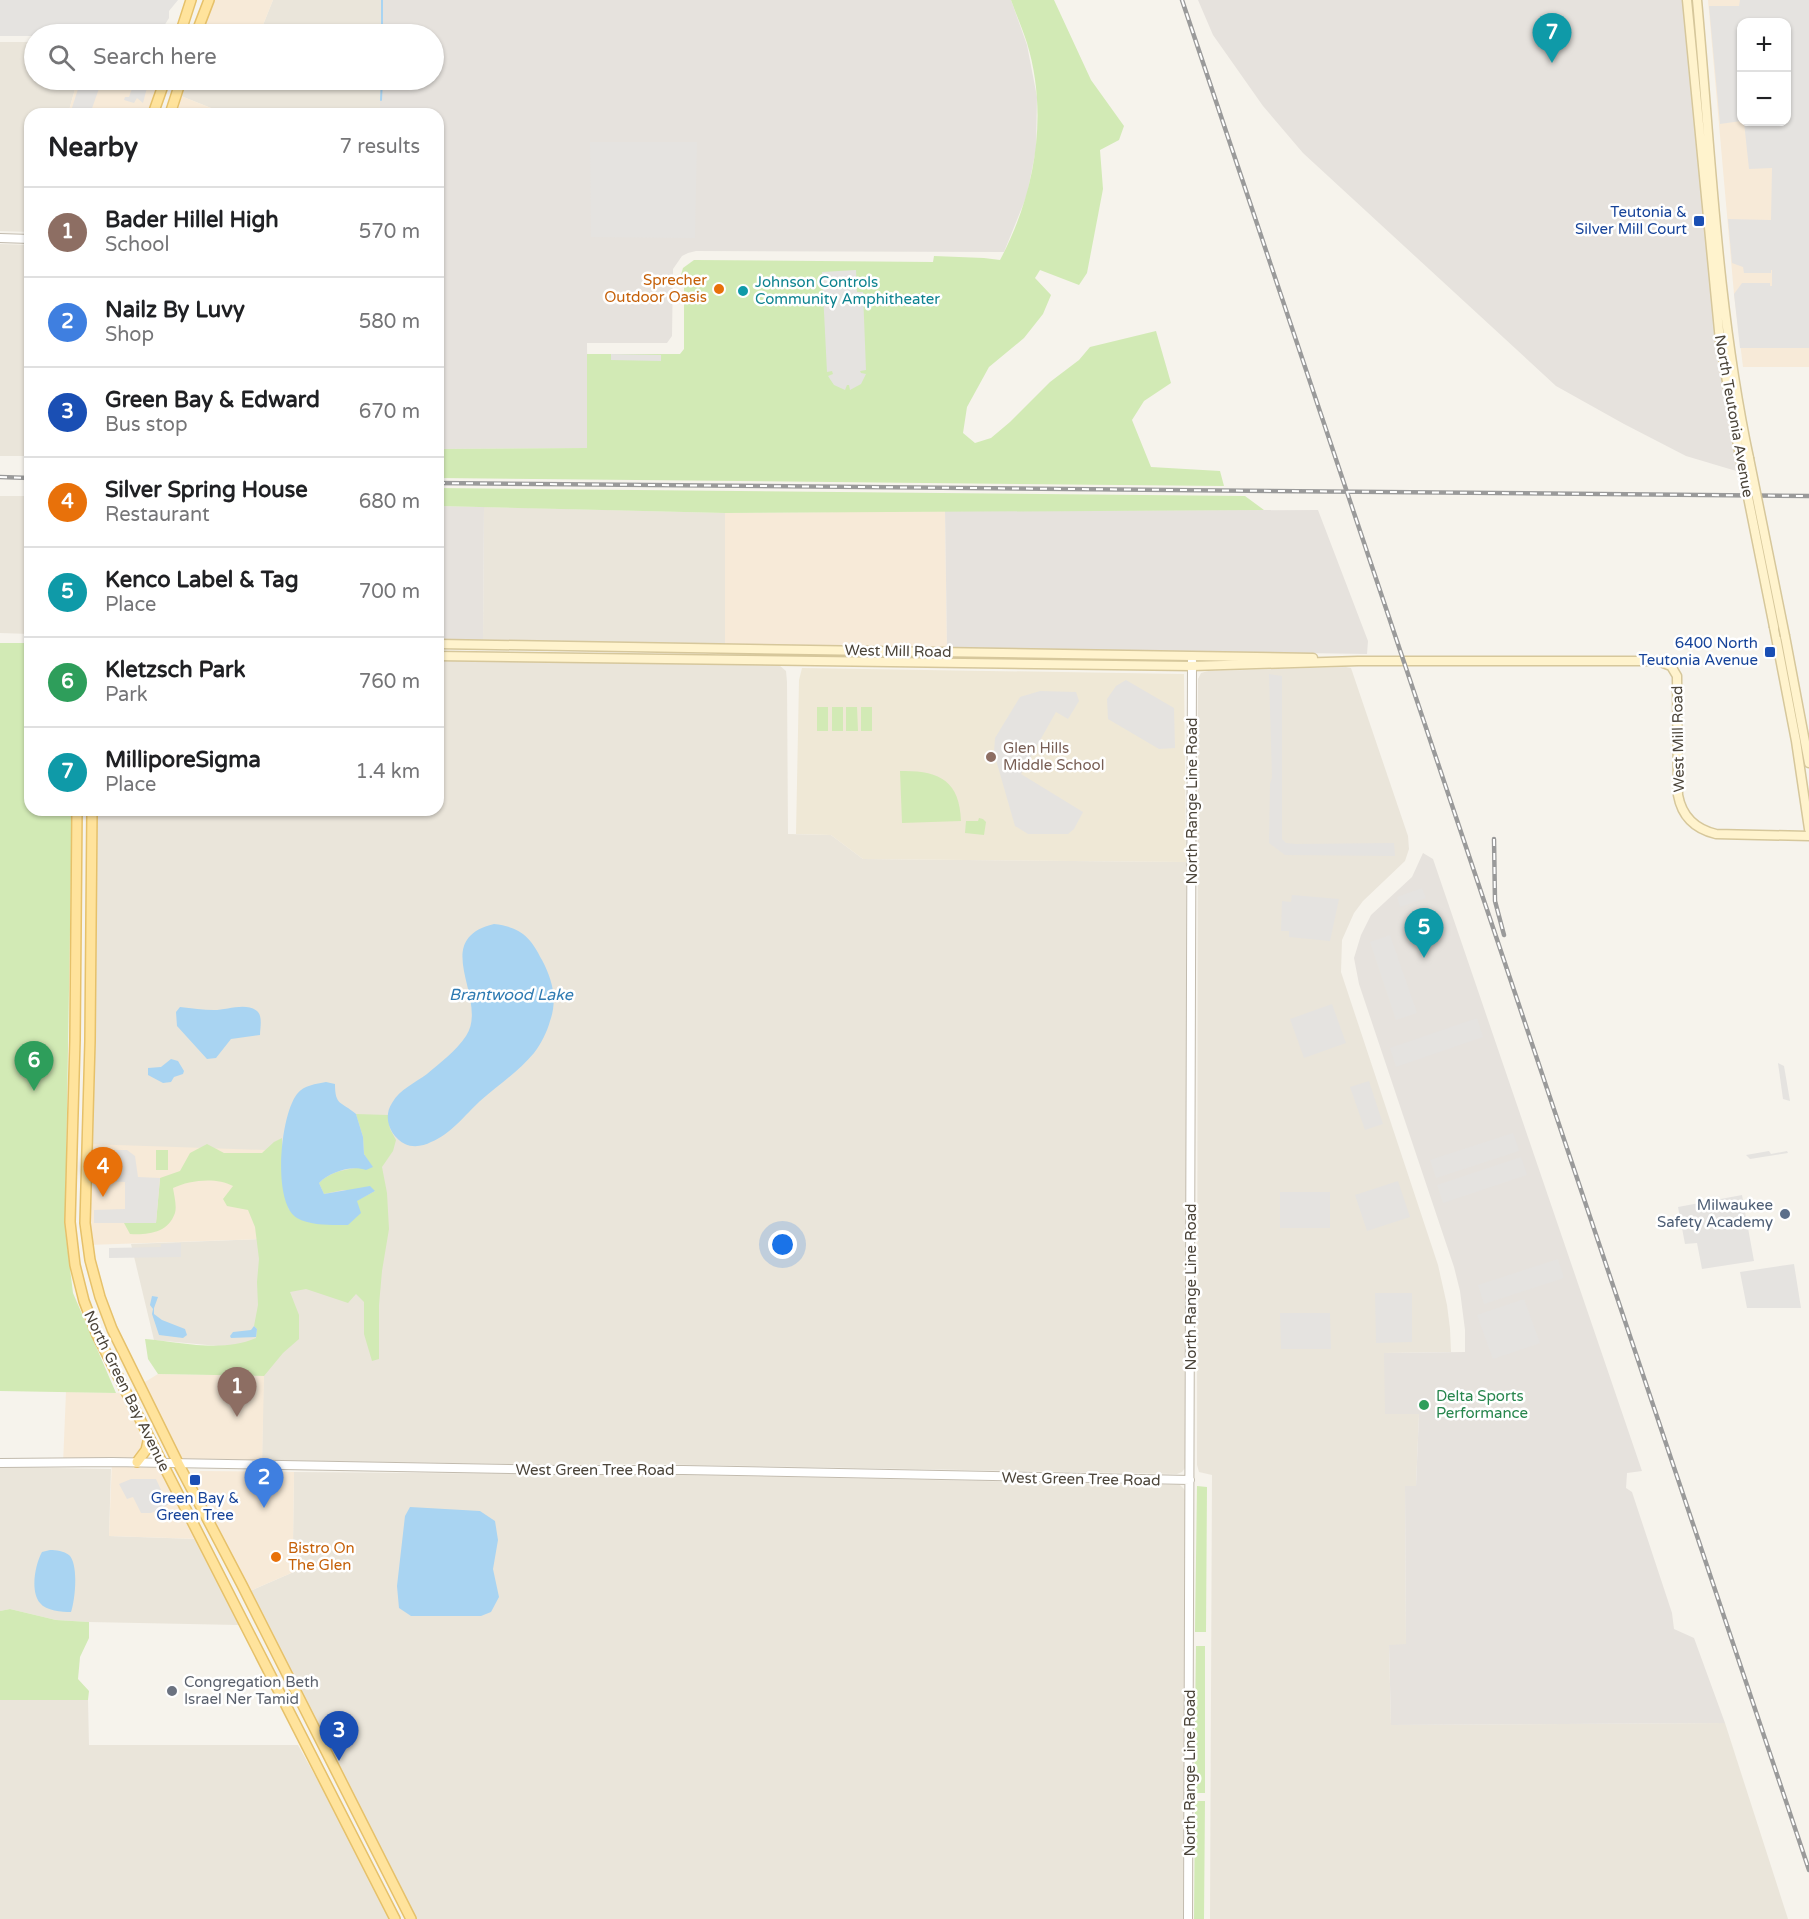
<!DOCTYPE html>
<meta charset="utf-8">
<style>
body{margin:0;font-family:"Varela Round",sans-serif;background:#f6f6f6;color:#202124}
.controls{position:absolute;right:18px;top:18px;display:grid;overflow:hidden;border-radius:12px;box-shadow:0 2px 4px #0004}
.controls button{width:54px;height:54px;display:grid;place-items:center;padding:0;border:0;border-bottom:2px solid #e0e0e0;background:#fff;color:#202124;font:30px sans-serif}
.you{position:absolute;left:783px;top:1245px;width:21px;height:21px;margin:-15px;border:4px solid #fff;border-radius:50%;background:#1a73e8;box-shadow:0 0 0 9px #1a73e833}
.badge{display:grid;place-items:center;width:39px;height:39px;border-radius:50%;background:#fc3f1d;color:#fff;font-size:20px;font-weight:700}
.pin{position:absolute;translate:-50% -50px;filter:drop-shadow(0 2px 3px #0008)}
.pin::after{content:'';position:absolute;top:32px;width:21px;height:18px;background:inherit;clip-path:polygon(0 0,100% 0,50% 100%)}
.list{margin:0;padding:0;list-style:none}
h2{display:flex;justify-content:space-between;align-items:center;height:78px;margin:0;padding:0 24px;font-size:26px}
h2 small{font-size:20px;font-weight:400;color:#757577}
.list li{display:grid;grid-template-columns:39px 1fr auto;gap:18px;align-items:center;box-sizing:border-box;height:90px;padding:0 24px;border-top:2px solid #e0e0e0}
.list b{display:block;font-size:22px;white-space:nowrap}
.list p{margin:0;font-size:20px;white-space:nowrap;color:#757577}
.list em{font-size:20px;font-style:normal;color:#757577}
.icon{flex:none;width:33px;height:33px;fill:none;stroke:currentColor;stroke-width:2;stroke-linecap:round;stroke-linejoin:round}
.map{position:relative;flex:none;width:1809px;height:1919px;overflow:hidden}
.search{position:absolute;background:#fff;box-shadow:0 2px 4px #0004;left:24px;top:24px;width:420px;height:66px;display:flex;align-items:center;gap:15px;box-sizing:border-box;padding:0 21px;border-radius:33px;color:#757577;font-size:22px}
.panel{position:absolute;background:#fff;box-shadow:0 2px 4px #0004;left:24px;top:108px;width:420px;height:708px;border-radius:18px}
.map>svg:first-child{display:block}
</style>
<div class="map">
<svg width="1809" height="1919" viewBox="0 0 1809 1919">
<rect width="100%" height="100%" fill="#f6f3ec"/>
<path fill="#eae5da" d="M 273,0 L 381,0 L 381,34 L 202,34 L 204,28 L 261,30 Z
M 0,42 L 34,42 L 34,80 L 75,80 L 75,89 L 68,114 L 30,114 L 30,232 L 0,231 Z
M 187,80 L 380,80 L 380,114 L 226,114 L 181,96 Z
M 0,244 L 30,245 L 30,456 L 0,456 Z
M 0,496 L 30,496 L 30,634 L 0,633 Z
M 484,507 L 725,513 L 725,645 L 483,641 Z
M 438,660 L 779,665 L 786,671 L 787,682 L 788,834 L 831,835 L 863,859 L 1186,862 L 1186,1455 L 1185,1468 L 1182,1472 L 1177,1474 L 639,1464 L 570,1465 L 262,1460 L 264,1344 L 218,1346 L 154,1340 L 131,1244 L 263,1239 L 91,1144 L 95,1014 L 96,810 L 438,810 Z
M 1346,667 L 1351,668 L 1408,836 L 1409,849 L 1405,861 L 1363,901 L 1354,913 L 1342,940 L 1341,972 L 1438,1265 L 1447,1305 L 1450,1329 L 1451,1352 L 1384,1353 L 1419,1414 L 1416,1486 L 1405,1487 L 1406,1645 L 1389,1645 L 1391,1725 L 1725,1723 L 1788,1919 L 1210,1919 L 1212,1475 L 1199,1472 L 1197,1465 L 1198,679 L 1201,673 L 1208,671 Z
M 0,1467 L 111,1469 L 109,1536 L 196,1539 L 239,1625 L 89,1622 L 56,1620 L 10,1609 L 0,1611 Z
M 294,1472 L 686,1475 L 1180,1485 L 1184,1489 L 1186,1493 L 1183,1919 L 417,1919 L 250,1591 L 305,1567 L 293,1543 Z
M 0,1700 L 88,1700 L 89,1745 L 298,1745 L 341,1822 L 390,1919 L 0,1919 Z"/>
<path fill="#f7ead8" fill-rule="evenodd" d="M 209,0 L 273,0 L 261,30 L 198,27 Z
M 1708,0 L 1809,0 L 1809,367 L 1743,367 L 1734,294 ZM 1742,22 L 1786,22 L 1786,122 L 1742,122 Z
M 75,80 L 161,80 L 150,114 L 68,114 L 75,89 Z
M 181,96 L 226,114 L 176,114 Z
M 945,511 L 947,648 L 725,645 L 725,513 Z
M 88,1144 L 266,1150 L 264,1239 L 88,1245 Z
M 158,1374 L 264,1376 L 262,1466 L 178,1463 L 140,1385 Z
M 66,1392 L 126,1393 L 149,1437 L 138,1462 L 161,1463 L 200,1539 L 109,1536 L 112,1462 L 63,1464 Z
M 200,1471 L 294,1472 L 293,1543 L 305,1567 L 250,1591 L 195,1482 Z"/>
<path fill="#e6e2dd" d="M 381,0 L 1011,0 L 1027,45 L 1037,97 L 1036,149 L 1027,195 L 1004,252 L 696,251 L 688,253 L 682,256 L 673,269 L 672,336 L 667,343 L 587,343 L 588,448 L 438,449 L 438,114 L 380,114 L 380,80 L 434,80 L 434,34 L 381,34 Z
M 1198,0 L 1687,0 L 1713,279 L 1743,473 L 1686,456 L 1624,424 L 1556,386 L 1303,153 L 1263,106 L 1213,35 Z
M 438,506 L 484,507 L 483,641 L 438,641 Z
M 1318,510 L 1368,641 L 1367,654 L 947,648 L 945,511 Z
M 1423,853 L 1433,859 L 1642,1471 L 1627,1473 L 1626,1488 L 1632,1492 L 1672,1613 L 1674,1629 L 1694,1638 L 1725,1723 L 1391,1725 L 1389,1645 L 1406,1644 L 1405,1486 L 1416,1486 L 1419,1414 L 1385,1414 L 1384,1353 L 1465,1352 L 1465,1330 L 1460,1291 L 1454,1267 L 1359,984 L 1354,958 L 1361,935 L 1371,915 L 1412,877 Z"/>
<path fill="#efe8d6" d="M 802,668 L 1184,674 L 1186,862 L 863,859 L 831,835 L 796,834 L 799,680 Z"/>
<path fill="#d2eab5" d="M 1011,0 L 1054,0 L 1091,80 L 1124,126 L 1119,140 L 1100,150 L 1103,189 L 1087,273 L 1079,285 L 1040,270 L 1035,278 L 1051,295 L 1043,314 L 1024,338 L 989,367 L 967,407 L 963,433 L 975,443 L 991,438 L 1010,422 L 1050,382 L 1079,360 L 1090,347 L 1156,331 L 1171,383 L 1144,401 L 1132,420 L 1151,467 L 1220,471 L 1224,486 L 438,478 L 438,449 L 587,448 L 587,354 L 680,354 L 684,349 L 684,279 L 680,278 L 683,268 L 694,260 L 933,262 L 934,256 L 984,258 L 1000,260 C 1035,195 1049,115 1027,43 C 1022,28 1016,14 1011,0 Z
M 438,488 L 1245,496 L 1264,510 L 725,513 L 438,506 Z
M 0,643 L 30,643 L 30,810 L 72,810 L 65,1228 L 73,1293 L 116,1393 L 0,1391 Z
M 817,707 L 828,707 L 828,731 L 817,731 Z
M 832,707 L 843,707 L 843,731 L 832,731 Z
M 846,707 L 857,707 L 858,731 L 846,731 Z
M 861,707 L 872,707 L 872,731 L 861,731 Z
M 900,771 C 938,770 960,780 961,821 L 902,823 Z
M 979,818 L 983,819 L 986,822 L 984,835 L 965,833 L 966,821 L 978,821 Z
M 356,1114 L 388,1115 L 390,1129 L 396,1140 L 393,1151 L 382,1167 L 387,1193 L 389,1229 L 382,1271 L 379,1305 L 379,1359 L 372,1361 L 364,1334 L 364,1302 L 356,1294 L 348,1303 L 306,1289 L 290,1292 L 299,1315 L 299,1339 L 283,1353 L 264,1376 L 158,1374 L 148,1359 L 145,1339 C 181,1342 221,1353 256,1338 L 257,1329 L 254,1326 L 258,1305 L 257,1282 L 259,1259 L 255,1227 L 248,1210 L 227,1206 L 223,1199 L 233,1186 C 216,1177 190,1180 173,1188 C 174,1195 177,1206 175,1213 C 168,1233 148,1235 130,1234 L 124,1223 L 156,1223 L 160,1178 L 180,1171 L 190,1153 L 207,1144 L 224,1153 L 262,1153 L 274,1142 L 282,1138 L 282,1178 L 289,1210 L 356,1201 L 375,1191 L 343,1190 L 324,1194 L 319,1183 C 333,1169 353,1168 372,1167 L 364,1154 L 363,1137 Z
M 156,1150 L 168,1150 L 168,1170 L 156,1170 Z
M 1197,1486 L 1207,1487 L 1206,1632 L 1195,1632 Z
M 10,1609 L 56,1620 L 89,1622 L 89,1638 L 80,1657 L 78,1679 L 89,1691 L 88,1700 L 0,1700 L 0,1611 Z
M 1196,1646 L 1205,1646 L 1205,1793 L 1194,1793 Z
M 1195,1801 L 1205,1801 L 1204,1919 L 1194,1919 Z"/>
<path fill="#e5e3e0" d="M 0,0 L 178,0 L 169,11 L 169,18 L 164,26 L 166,34 L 34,34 L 34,36 L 0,36 Z
M 1740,0 L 1809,0 L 1809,348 L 1740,348 L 1734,294 L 1742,283 L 1770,283 L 1770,286 L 1772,286 L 1772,270 L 1771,270 L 1771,273 L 1744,273 L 1743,267 L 1732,263 L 1728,219 L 1771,220 L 1772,168 L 1749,169 L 1744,122 L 1786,122 L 1786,22 L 1742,22 L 1741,121 L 1720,124 L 1709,6 L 1739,6 Z
M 78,80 L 102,80 L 90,114 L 70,114 L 78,89 Z
M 135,80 L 149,80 L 143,103 L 137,98 L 134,103 L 124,100 L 125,97 L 129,97 Z
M 590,142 L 697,142 L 695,238 L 591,237 Z
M 856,270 L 857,292 L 863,292 L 866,370 L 860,371 L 861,373 L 866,374 L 861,384 L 850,390 L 849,385 L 847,385 L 845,390 L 834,385 L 828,376 L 833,374 L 832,371 L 827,372 L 822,272 Z
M 611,354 L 661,355 L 661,361 L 611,360 Z
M 1269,674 L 1282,676 L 1282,839 L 1286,843 L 1296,844 L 1394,843 L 1395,856 L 1285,855 L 1269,843 L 1270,784 L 1272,777 Z
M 1126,680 L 1174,708 L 1175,748 L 1159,749 L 1108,719 L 1107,699 L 1116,686 Z
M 1040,691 L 1076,692 L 1079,701 L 1068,719 L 1056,712 L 1021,774 L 1083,812 L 1074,829 L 1068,834 L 1028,834 L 1015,826 L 994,753 L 995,738 L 1020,697 Z
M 1422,888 L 1426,898 L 1400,907 L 1397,897 Z
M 1292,895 L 1339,899 L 1330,941 L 1289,937 L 1289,931 L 1281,931 L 1282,901 L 1291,902 Z
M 1390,935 L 1417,1013 L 1396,1020 L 1370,942 Z
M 1332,1004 L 1346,1043 L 1304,1058 L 1290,1019 Z
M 1477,1018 L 1483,1037 L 1396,1067 L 1390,1048 Z
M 1778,1063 L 1784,1066 L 1790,1101 L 1783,1099 Z
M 1369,1081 L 1383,1124 L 1365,1130 L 1350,1087 Z
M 1513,1133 L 1519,1151 L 1436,1178 L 1430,1160 Z
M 93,1150 L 127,1150 L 135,1156 L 138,1177 L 160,1178 L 156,1223 L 94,1223 L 94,1210 L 125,1209 L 125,1182 L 93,1181 Z
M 1769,1151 L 1771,1154 L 1787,1151 L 1788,1153 L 1750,1159 L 1746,1155 Z
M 1521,1157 L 1527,1175 L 1443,1203 L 1437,1185 Z
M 1398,1181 L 1410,1217 L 1367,1231 L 1355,1195 Z
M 1280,1192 L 1330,1192 L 1330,1228 L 1280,1228 Z
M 1742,1195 L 1754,1261 L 1702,1269 L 1697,1243 L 1685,1244 L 1678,1207 Z
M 181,1243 L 181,1257 L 109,1258 L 109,1248 L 161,1247 L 161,1244 Z
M 1558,1259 L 1564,1278 L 1484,1304 L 1478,1285 Z
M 1794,1264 L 1801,1308 L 1747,1308 L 1740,1272 Z
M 1375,1293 L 1412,1293 L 1412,1342 L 1376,1343 Z
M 1524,1299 L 1540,1343 L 1493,1359 L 1477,1315 Z
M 1280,1313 L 1330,1313 L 1331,1349 L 1281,1349 Z
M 131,1479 L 156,1479 L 168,1505 L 151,1513 L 141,1513 L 133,1497 L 127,1499 L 119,1484 Z"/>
<path fill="#a9d4f2" d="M 494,924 C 520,927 530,936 542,960 C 552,979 558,999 550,1021 C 547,1032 541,1044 534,1053 C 518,1072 498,1085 480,1101 C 465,1115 451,1134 431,1142 C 424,1146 413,1148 405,1144 C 391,1137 382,1118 392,1103 C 400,1089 415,1083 427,1074 C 440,1063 456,1051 466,1036 C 490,1000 428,940 494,924 Z
M 180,1007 C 192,1008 203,1010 214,1010 C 227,1010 246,1002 257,1011 C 263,1016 260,1028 260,1035 L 231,1039 L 216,1058 L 207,1059 L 177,1026 L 176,1012 Z
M 171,1059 L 178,1061 L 184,1071 L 183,1074 L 174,1077 L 171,1082 L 163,1083 L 148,1075 L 148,1068 L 161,1067 Z
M 326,1082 L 335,1084 C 335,1106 341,1101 356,1114 L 363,1137 L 364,1154 L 373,1167 L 366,1170 C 351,1165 330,1172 319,1183 L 324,1194 L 370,1186 L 375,1191 L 357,1201 L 361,1213 L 348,1225 C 333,1225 311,1226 297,1218 C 272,1203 280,1116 297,1094 C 304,1085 316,1084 326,1082 Z
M 152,1296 L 158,1297 L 154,1308 L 154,1314 L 162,1320 L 185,1329 L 187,1335 L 183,1338 L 159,1335 L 152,1314 L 153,1309 L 150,1305 Z
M 254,1326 L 257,1329 L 256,1337 L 231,1338 L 230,1336 L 233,1332 L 251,1330 Z
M 410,1507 L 480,1511 L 495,1521 L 498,1540 L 493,1569 L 499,1597 L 491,1612 L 481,1616 L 411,1616 L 399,1608 L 397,1586 L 405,1516 Z
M 50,1550 C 56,1550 64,1551 69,1555 C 79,1564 75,1601 71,1612 C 62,1612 46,1611 40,1603 C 30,1591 35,1565 42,1552 Z"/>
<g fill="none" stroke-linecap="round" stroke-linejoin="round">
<path stroke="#a9d4f2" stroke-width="2" d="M 382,34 L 382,0
M 381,100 L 382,80"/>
<g stroke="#c2bbae" stroke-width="10">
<path id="tertiary" d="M 0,238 L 30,239
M 0,1463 L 112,1462 L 564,1470 L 683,1470 L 1190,1480
M 1188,1919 L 1192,661"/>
</g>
<g stroke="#d6c79b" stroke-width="11">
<path id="secondary" d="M 1687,0 L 1720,341 L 1740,457
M 1697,0 C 1711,153 1717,308 1749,458
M 1774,627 L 1796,741 L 1809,829
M 1785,636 L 1809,763
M 438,644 L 1313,658
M 438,656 L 1192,666 L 1358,661 L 1658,661 L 1671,666 L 1677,676 L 1678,795 C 1682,817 1695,829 1716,834 L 1809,836"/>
</g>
<g stroke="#e6c16a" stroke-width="12">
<path id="primary" d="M 180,34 L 191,0
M 196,34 L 209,0
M 153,114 L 165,80
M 170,114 L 181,80
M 77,810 L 75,1040 L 70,1222 L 75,1265 L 84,1301 L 97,1335 L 395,1919
M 92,810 L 90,1041 L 85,1223 L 90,1260 L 100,1297 L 112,1329 L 178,1463 L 242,1585 L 411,1919
M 137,1462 L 146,1450 L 149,1437"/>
</g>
<use href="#tertiary" stroke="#fff" stroke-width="8"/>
<use href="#secondary" stroke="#fff3cd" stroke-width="8"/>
<use href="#primary" stroke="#ffe39c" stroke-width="9"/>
<g stroke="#9a9a9a" stroke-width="4.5">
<path id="rail" d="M 1182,0 L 1809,1870
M 0,477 L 30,478
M 438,483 L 1809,496
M 1494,839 L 1495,901 L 1504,935"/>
</g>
<use href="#rail" stroke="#fff" stroke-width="2" stroke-dasharray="7" stroke-linecap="butt"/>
<g stroke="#d6c79b" stroke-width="11" stroke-linecap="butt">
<path id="secondary-bridge" d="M 1740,457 L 1774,627
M 1749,458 L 1785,636"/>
</g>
<use href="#secondary-bridge" stroke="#fff3cd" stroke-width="8"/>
</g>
<g fill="#1a4fb4" stroke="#fff" stroke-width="2">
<rect x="1693" y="215" width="12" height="12" rx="3"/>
<rect x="1764" y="646" width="12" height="12" rx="3"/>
<rect x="189" y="1474" width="12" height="12" rx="3"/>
</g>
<g fill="#e8710a" stroke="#fff" stroke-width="2">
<circle cx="719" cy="289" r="6"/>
<circle cx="276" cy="1557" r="6"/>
</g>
<circle fill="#0f9aa8" stroke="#fff" stroke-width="2" cx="743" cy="291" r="6"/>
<circle fill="#8d6e63" stroke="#fff" stroke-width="2" cx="991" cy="757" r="6"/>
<circle fill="#5c6f8a" stroke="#fff" stroke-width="2" cx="1785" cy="1214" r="6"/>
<circle fill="#2e9e5b" stroke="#fff" stroke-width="2" cx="1424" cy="1405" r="6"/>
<circle fill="#6b7280" stroke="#fff" stroke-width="2" cx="172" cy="1691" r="6"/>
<g text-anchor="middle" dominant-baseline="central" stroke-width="5" stroke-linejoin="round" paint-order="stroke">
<g font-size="15" fill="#164399" stroke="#fff" text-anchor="end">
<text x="1687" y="212">Teutonia &amp;<tspan x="1687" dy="17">Silver Mill Court</tspan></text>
<text x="1758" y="643">6400 North<tspan x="1758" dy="17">Teutonia Avenue</tspan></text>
<text x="195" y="1498" text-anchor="middle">Green Bay &amp;<tspan x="195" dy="17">Green Tree</tspan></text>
</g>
<g font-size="15" fill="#c56008" stroke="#fff" text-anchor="end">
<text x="707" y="280">Sprecher<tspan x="707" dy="17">Outdoor Oasis</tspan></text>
<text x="288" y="1548" text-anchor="start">Bistro On<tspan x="288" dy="17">The Glen</tspan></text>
</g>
<g font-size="15" fill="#0d838f" stroke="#fff" text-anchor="start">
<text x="755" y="282">Johnson Controls<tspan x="755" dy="17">Community Amphitheater</tspan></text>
</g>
<g font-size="15" fill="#4b4439" stroke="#fff">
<text transform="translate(1734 416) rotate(80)">North Teutonia Avenue</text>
<text transform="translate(898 651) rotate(1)">West Mill Road</text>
<text transform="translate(1678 739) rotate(-91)">West Mill Road</text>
<text transform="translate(1192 801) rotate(-90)">North Range Line Road</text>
<text transform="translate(1191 1287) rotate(-90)">North Range Line Road</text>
<text transform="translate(127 1391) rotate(64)">North Green Bay Avenue</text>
<text x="595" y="1470">West Green Tree Road</text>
<text transform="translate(1081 1479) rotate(1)">West Green Tree Road</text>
<text transform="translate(1190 1773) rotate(-90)">North Range Line Road</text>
</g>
<g font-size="15" fill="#785e54" stroke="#fff" text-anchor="start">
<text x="1003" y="748">Glen Hills<tspan x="1003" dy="17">Middle School</tspan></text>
</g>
<g font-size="15" fill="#4e5e75" stroke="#fff" text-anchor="end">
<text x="1773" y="1205">Milwaukee<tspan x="1773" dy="17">Safety Academy</tspan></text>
</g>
<g font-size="15" fill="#27864d" stroke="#fff" text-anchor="start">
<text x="1436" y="1396">Delta Sports<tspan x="1436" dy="17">Performance</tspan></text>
</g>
<g font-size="15" fill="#5b616d" stroke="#fff" text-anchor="start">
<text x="184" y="1682">Congregation Beth<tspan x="184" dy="17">Israel Ner Tamid</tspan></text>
</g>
<g font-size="16" font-style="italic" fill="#2e7ab2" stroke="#fff">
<text x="511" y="995">Brantwood Lake</text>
</g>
</g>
</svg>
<div class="controls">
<button>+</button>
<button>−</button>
</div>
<div class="you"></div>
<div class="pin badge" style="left:237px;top:1417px;background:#8d6e63">1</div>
<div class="pin badge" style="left:264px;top:1508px;background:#3f7fe0">2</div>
<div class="pin badge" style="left:339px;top:1761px;background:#1a4fb4">3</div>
<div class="pin badge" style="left:103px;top:1197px;background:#e8710a">4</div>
<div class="pin badge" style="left:1424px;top:958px;background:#0f9aa8">5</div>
<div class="pin badge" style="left:34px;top:1091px;background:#2e9e5b">6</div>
<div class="pin badge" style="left:1552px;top:63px;background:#0f9aa8">7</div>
<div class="search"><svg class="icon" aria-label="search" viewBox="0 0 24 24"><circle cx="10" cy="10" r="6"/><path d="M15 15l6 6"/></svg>Search here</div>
<section class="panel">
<h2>Nearby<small>7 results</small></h2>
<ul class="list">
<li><span class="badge" style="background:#8d6e63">1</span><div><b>Bader Hillel High</b><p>School</p></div><em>570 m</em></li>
<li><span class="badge" style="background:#3f7fe0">2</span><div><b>Nailz By Luvy</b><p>Shop</p></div><em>580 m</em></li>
<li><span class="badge" style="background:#1a4fb4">3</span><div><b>Green Bay &amp; Edward</b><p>Bus stop</p></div><em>670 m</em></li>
<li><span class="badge" style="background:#e8710a">4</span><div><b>Silver Spring House</b><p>Restaurant</p></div><em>680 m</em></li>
<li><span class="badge" style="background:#0f9aa8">5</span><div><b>Kenco Label &amp; Tag</b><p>Place</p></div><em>700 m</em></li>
<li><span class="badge" style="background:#2e9e5b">6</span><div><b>Kletzsch Park</b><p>Park</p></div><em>760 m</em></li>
<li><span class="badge" style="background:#0f9aa8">7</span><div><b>MilliporeSigma</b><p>Place</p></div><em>1.4 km</em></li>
</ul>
</section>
</div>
